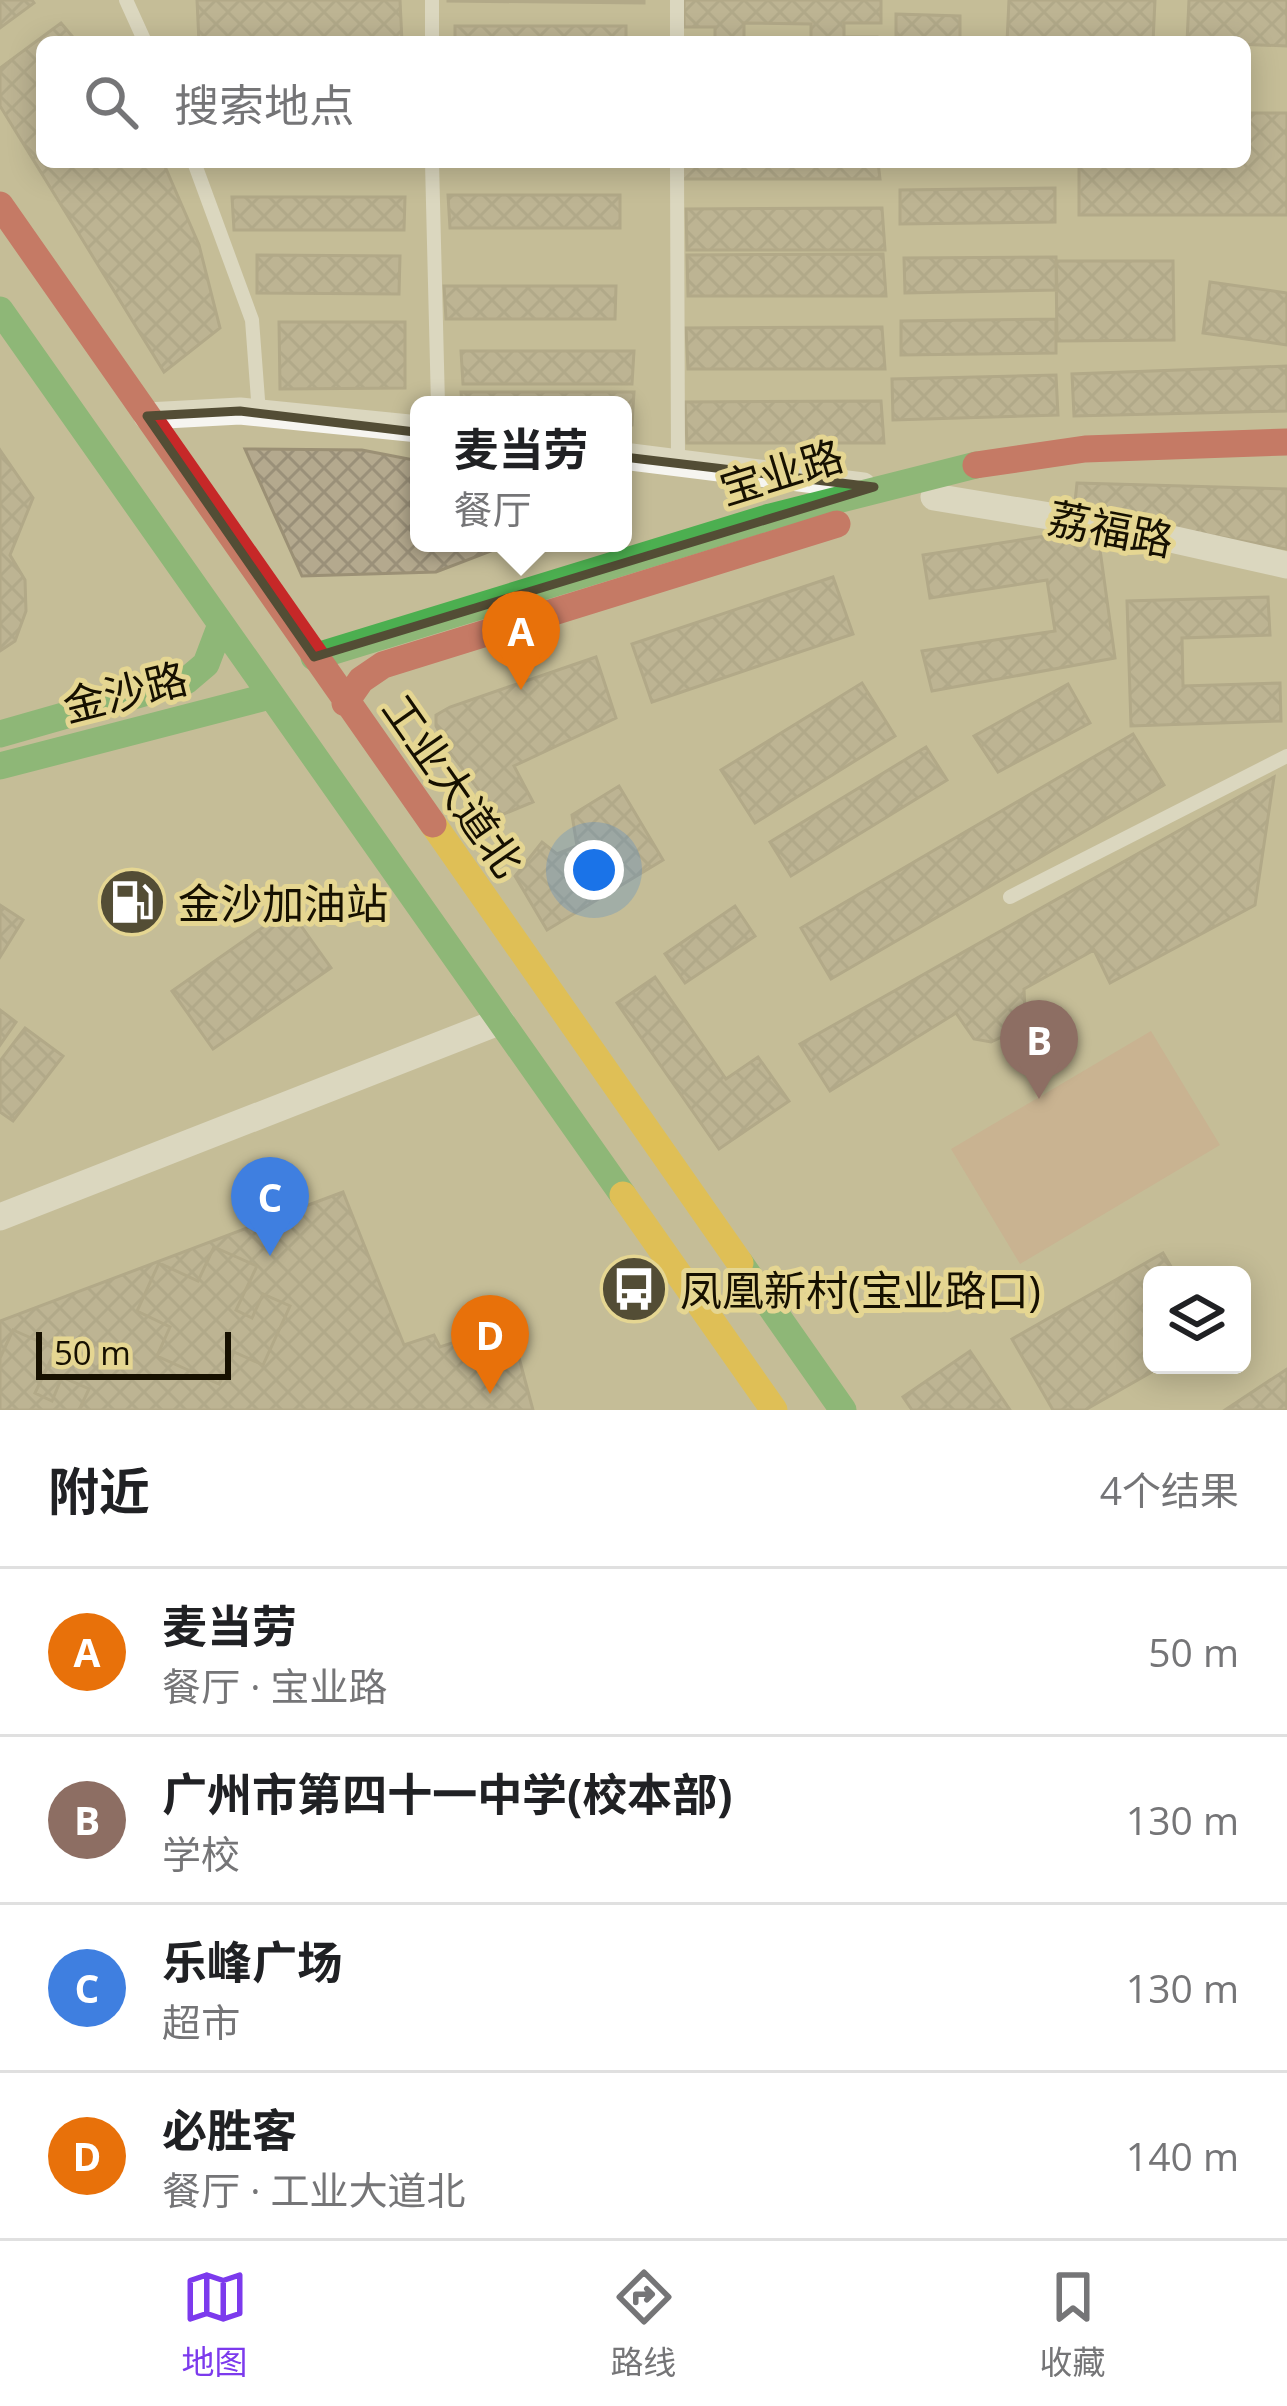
<!DOCTYPE html>
<html lang="zh">
<meta charset="utf-8">
<style>
body{margin:0;font-family:"Open Sans","Noto Sans SC",sans-serif;background:#f2f2f2;color:#202124}
.controls{position:absolute;right:36px;bottom:36px;display:grid;overflow:hidden;border-radius:18px;box-shadow:0 6px 30px #0003}
.controls button{width:108px;height:108px;display:grid;place-items:center;padding:0;border:0;border-bottom:3px solid #e0e0e0;background:#fff;color:#202124;font:60px sans-serif}
.scale{position:absolute;left:36px;bottom:30px;width:195px;box-sizing:border-box;padding-left:12px;border:6px solid #161000;border-top:0;font-size:33px;line-height:42px;white-space:nowrap;color:#161000;-webkit-text-stroke:9px #e5d692;paint-order:stroke}
.you{position:absolute;left:594px;top:870px;width:42px;height:42px;margin:-30px;border:9px solid #fff;border-radius:50%;background:#1a73e8;box-shadow:0 0 0 18px #1a73e833}
.badge{display:grid;place-items:center;width:78px;height:78px;border-radius:50%;background:#7c3aed;color:#fff;font-size:39px;font-weight:700}
.pin{position:absolute;translate:-50% -99px;filter:drop-shadow(0 3px 6px #0008)}
.pin::after{content:'';position:absolute;top:63px;width:42px;height:36px;background:inherit;clip-path:polygon(0 0,100% 0,50% 100%)}
.popup{position:absolute;left:410px;top:396px;width:222px;height:156px;box-sizing:border-box;display:grid;place-content:center;border-radius:18px;background:#fff;filter:drop-shadow(0 3px 9px #0005);font-size:39px;white-space:nowrap;color:#757577}
.popup b{font-size:45px;color:#202124}
.popup::after{content:'';position:absolute;left:50%;top:100%;margin-left:-24px;border:24px solid transparent;border-top-color:#fff}
.list{margin:0;padding:0;list-style:none}
h2{display:flex;justify-content:space-between;align-items:center;height:156px;margin:0;padding:0 48px;font-size:51px}
h2 small{font-size:39px;font-weight:400;color:#757577}
.list li{display:grid;grid-template-columns:78px 1fr auto;gap:36px;align-items:center;box-sizing:border-box;height:168px;padding:0 48px;border-top:3px solid #e0e0e0}
.list b{display:block;font-size:45px;white-space:nowrap}
.list p{margin:0;font-size:39px;white-space:nowrap;color:#757577}
.list em{font-size:39px;font-style:normal;color:#757577}
.icon{flex:none;width:66px;height:66px;fill:none;stroke:currentColor;stroke-width:2;stroke-linecap:round;stroke-linejoin:round}
.map{position:relative;flex:none;width:1287px;height:1410px;overflow:hidden}
.search{position:absolute;background:#fff;box-shadow:0 6px 30px #0003;left:36px;right:36px;top:36px;height:132px;display:flex;align-items:center;gap:30px;box-sizing:border-box;padding:0 42px;border-radius:18px;color:#757577;font-size:45px}
.sheet{height:828px;background:#fff}
nav{display:flex;justify-content:space-around;align-items:center;box-sizing:border-box;height:168px;border-top:3px solid #e0e0e0;background:#fff;font-size:33px;color:#757577}
nav a{display:grid;justify-items:center;gap:6px}
nav .on{color:#7c3aed}
.map>svg:first-child{display:block}
</style>
<div class="map">
<svg width="1287" height="1410" viewBox="0 0 1287 1410">
<defs>
<pattern id="building-cross-hatch" width="8" height="8" patternUnits="userSpaceOnUse" patternTransform="scale(3)"><rect width="8" height="8" fill="#b4a98e"/><path d="M0 0l8 8M0 8l8-8" fill="none" stroke="#9a9079"/></pattern>
</defs>
<rect width="100%" height="100%" fill="#c5bd98"/>
<path fill="#cea68a" d="M 1151,1031 L 1220,1145 L 1020,1264 L 951,1149 Z"/>
<path fill="url(#building-cross-hatch)" stroke="#9b9075" stroke-width="3" d="M 0,0 L 32,0 L 34,3 L 0,28 Z
M 197,0 L 400,0 L 402,42 L 199,42 Z
M 644,0 L 644,3 L 448,1 L 448,0 Z
M 684,0 L 881,0 L 881,23 L 844,23 L 844,37 L 877,37 L 877,42 L 792,42 L 811,40 L 811,24 L 744,23 L 744,42 L 715,42 L 715,27 L 684,27 Z
M 1009,0 L 1155,0 L 1153,42 L 1007,42 Z
M 1189,0 L 1287,0 L 1287,46 L 1187,42 Z
M 896,14 L 960,16 L 960,42 L 896,42 Z
M 61,23 L 77,42 L 42,42 L 42,162 L 163,162 L 199,245 L 220,328 L 164,372 L 0,106 L 0,68 Z
M 455,26 L 626,26 L 626,42 L 455,42 Z
M 1245,113 L 1287,113 L 1287,215 L 1079,215 L 1079,162 L 1245,162 Z
M 681,162 L 878,162 L 880,179 L 682,179 Z
M 1055,188 L 1055,222 L 900,224 L 900,190 Z
M 448,195 L 620,195 L 620,228 L 450,228 Z
M 232,197 L 405,197 L 404,230 L 234,230 Z
M 882,208 L 885,250 L 687,250 L 686,209 Z
M 883,254 L 886,296 L 688,296 L 687,255 Z
M 257,255 L 400,256 L 399,294 L 257,293 Z
M 1056,257 L 1057,290 L 905,293 L 904,258 Z
M 1056,261 L 1173,261 L 1174,340 L 1057,341 Z
M 1210,282 L 1287,293 L 1287,345 L 1203,333 Z
M 444,286 L 616,286 L 615,319 L 446,319 Z
M 1056,319 L 1056,353 L 901,355 L 901,321 Z
M 279,322 L 405,322 L 405,388 L 280,389 Z
M 882,327 L 885,369 L 688,369 L 686,328 Z
M 461,351 L 634,351 L 632,384 L 463,384 Z
M 1287,366 L 1287,411 L 1074,416 L 1072,374 Z
M 1056,375 L 1058,415 L 893,420 L 892,379 Z
M 461,392 L 634,392 L 632,425 L 623,425 L 623,405 L 462,405 Z
M 881,401 L 884,443 L 687,443 L 685,402 Z
M 245,449 L 362,450 L 419,461 L 419,543 L 512,543 L 436,572 L 302,576 Z
M 0,450 L 33,498 L 10,555 L 25,580 L 26,611 L 15,641 L 0,651 Z
M 1077,483 L 1287,489 L 1287,549 L 1074,511 Z
M 1097,528 L 1115,658 L 932,691 L 922,651 L 1055,631 L 1047,580 L 930,598 L 923,555 Z
M 833,577 L 853,634 L 652,702 L 632,644 Z
M 1268,597 L 1270,635 L 1182,638 L 1183,686 L 1280,683 L 1281,721 L 1131,726 L 1127,601 Z
M 596,657 L 616,718 L 514,766 L 533,802 L 499,816 L 448,750 L 436,726 L 436,715 L 450,707 Z
M 862,683 L 895,736 L 755,823 L 721,770 Z
M 1068,684 L 1090,723 L 998,772 L 974,736 Z
M 1133,734 L 1164,785 L 831,979 L 801,928 Z
M 926,747 L 947,780 L 791,876 L 770,842 Z
M 1274,777 L 1255,905 L 1110,983 L 1094,950 L 1024,989 L 1025,1011 L 1014,1031 L 991,1042 L 974,1039 L 956,1013 L 830,1091 L 800,1044 Z
M 619,786 L 663,860 L 547,930 L 515,876 L 542,842 L 557,854 L 577,846 L 572,815 Z
M 0,905 L 23,920 L 0,957 Z
M 735,906 L 755,936 L 685,983 L 665,954 Z
M 289,909 L 331,968 L 213,1049 L 172,991 Z
M 655,977 L 726,1079 L 758,1057 L 789,1101 L 719,1149 L 617,1003 Z
M 0,1010 L 16,1022 L 0,1045 Z
M 25,1028 L 63,1056 L 13,1121 L 0,1112 L 0,1061 Z
M 343,1192 L 404,1345 L 434,1335 L 440,1347 L 510,1324 L 533,1410 L 0,1410 L 0,1321 Z
M 214,1247 L 257,1266 L 236,1310 L 252,1318 L 263,1294 L 290,1306 L 263,1365 L 234,1352 L 219,1384 L 157,1356 L 170,1327 L 137,1311 L 159,1263 L 198,1281 Z
M 1163,1253 L 1176,1275 L 1152,1275 L 1152,1365 L 1164,1365 L 1085,1410 L 1053,1410 L 1012,1339 Z
M 13,1330 L 56,1349 L 35,1393 L 52,1401 L 62,1377 L 89,1389 L 79,1410 L 0,1410 L 0,1358 Z
M 970,1351 L 1010,1410 L 912,1410 L 903,1397 Z
M 1287,1369 L 1287,1410 L 1225,1410 Z"/>
<g fill="none" stroke-linecap="round" stroke-linejoin="round">
<path stroke="#f6f5f0" stroke-width="14" d="M 126,0 L 145,42
M 677,0 L 677,42
M 432,42 L 432,0
M 194,162 L 252,320 L 259,413
M 432,162 L 438,405
M 677,162 L 678,463
M 1010,897 L 1287,756"/>
<path stroke="#f6f5f0" stroke-width="27" d="M 147,416 L 240,411 L 419,429
M 623,456 L 863,486
M 934,497 L 1122,528 L 1287,565
M 0,1217 L 501,1021"/>
<path stroke="#4caf50" stroke-width="27" d="M 0,310 L 623,1195
M 314,657 L 770,517 L 976,465
M 0,734 L 186,681 L 206,664 L 220,627
M 0,766 L 270,696
M 740,1263 L 843,1410"/>
<path stroke="#ffc107" stroke-width="27" d="M 433,824 L 740,1263
M 623,1195 L 774,1410"/>
<path stroke="#c62828" stroke-width="27" d="M 0,205 L 433,824
M 976,465 L 1085,449 L 1287,442
M 345,703 L 361,680 L 383,665 L 837,524"/>
</g>
<path d="M0 0H1287V1410H0ZM 240,411 L 874,487 L 314,657 L 147,416 Z" fill="#c5bd98" fill-opacity=".55" fill-rule="evenodd"/>
<path fill="none" stroke="#534d35" stroke-width="9" stroke-linejoin="round" d="M 240,411 L 874,487 L 314,657 L 147,416 Z"/>
<defs>
<g id="fuel-disc" transform="scale(3.45)"><circle r="9.5" fill="#534d35" stroke="#e5d692"/><path d="M-5.5-6h7V0h2V4h1.3V-2.5L3-4.5l.8-.8L6-3V5H2.5V1h-1V6h-7ZM-4.2-4.7v3.2H.2V-4.7Z" fill="#fff"/></g>
<g id="bus-disc" transform="scale(3.45)"><circle r="9.5" fill="#534d35" stroke="#e5d692"/><path d="M-5-6H5V4H4V6H2V4H-2V6H-4V4H-5ZM-3.5-4V0h7V-4ZM-3.5 1.2v1.5H-2V1.2ZM2 1.2v1.5H3.5V1.2Z" fill="#fff"/></g>
</defs>
<g fill-rule="evenodd">
<use href="#fuel-disc" x="132" y="902"/>
<use href="#bus-disc" x="634" y="1289"/>
</g>
<g text-anchor="middle" dominant-baseline="central" stroke-width="10" stroke-linejoin="round" paint-order="stroke">
<g font-size="42" fill="#161000" stroke="#e5d692">
<text transform="translate(781 471) rotate(-17)">宝业路</text>
<text transform="translate(1111 528) rotate(11)">荔福路</text>
<text transform="translate(125 691) rotate(-14)">金沙路</text>
<text transform="translate(454 785) rotate(55)">工业大道北</text>
</g>
<g font-size="42" fill="#161000" stroke="#e5d692" text-anchor="start">
<text x="178" y="902">金沙加油站</text>
<text x="680" y="1289">凤凰新村(宝业路口)</text>
</g>
</g>
</svg>
<div class="controls">
<button><svg class="icon" aria-label="layers" viewBox="0 0 24 24"><path d="M12 4l9 5-9 5-9-5zM3 14l9 5 9-5"/></svg></button>
</div>
<div class="scale">50 m</div>
<div class="you"></div>
<div class="pin badge" style="left:521px;top:690px;background:#e8710a">A</div>
<div class="popup"><b>麦当劳</b>餐厅</div>
<div class="pin badge" style="left:1039px;top:1099px;background:#8d6e63">B</div>
<div class="pin badge" style="left:270px;top:1256px;background:#3f7fe0">C</div>
<div class="pin badge" style="left:490px;top:1394px;background:#e8710a">D</div>
<div class="search"><svg class="icon" aria-label="search" viewBox="0 0 24 24"><circle cx="10" cy="10" r="6"/><path d="M15 15l6 6"/></svg>搜索地点</div>
</div>
<section class="sheet">
<h2>附近<small>4个结果</small></h2>
<ul class="list">
<li><span class="badge" style="background:#e8710a">A</span><div><b>麦当劳</b><p>餐厅 · 宝业路</p></div><em>50 m</em></li>
<li><span class="badge" style="background:#8d6e63">B</span><div><b>广州市第四十一中学(校本部)</b><p>学校</p></div><em>130 m</em></li>
<li><span class="badge" style="background:#3f7fe0">C</span><div><b>乐峰广场</b><p>超市</p></div><em>130 m</em></li>
<li><span class="badge" style="background:#e8710a">D</span><div><b>必胜客</b><p>餐厅 · 工业大道北</p></div><em>140 m</em></li>
</ul>
</section>
<nav>
<a class="on"><svg class="icon" aria-label="map" viewBox="0 0 24 24"><path d="M3 6l6-2 6 2 6-2v14l-6 2-6-2-6 2zM9 4v14M15 6v14"/></svg>地图</a>
<a><svg class="icon" aria-label="directions" viewBox="0 0 24 24"><path d="M12 3l9 9-9 9-9-9zM9 14v-3h6M13 9l2 2-2 2"/></svg>路线</a>
<a><svg class="icon" aria-label="saved" viewBox="0 0 24 24"><path d="M7 4h10v16l-5-4-5 4z"/></svg>收藏</a>
</nav>
